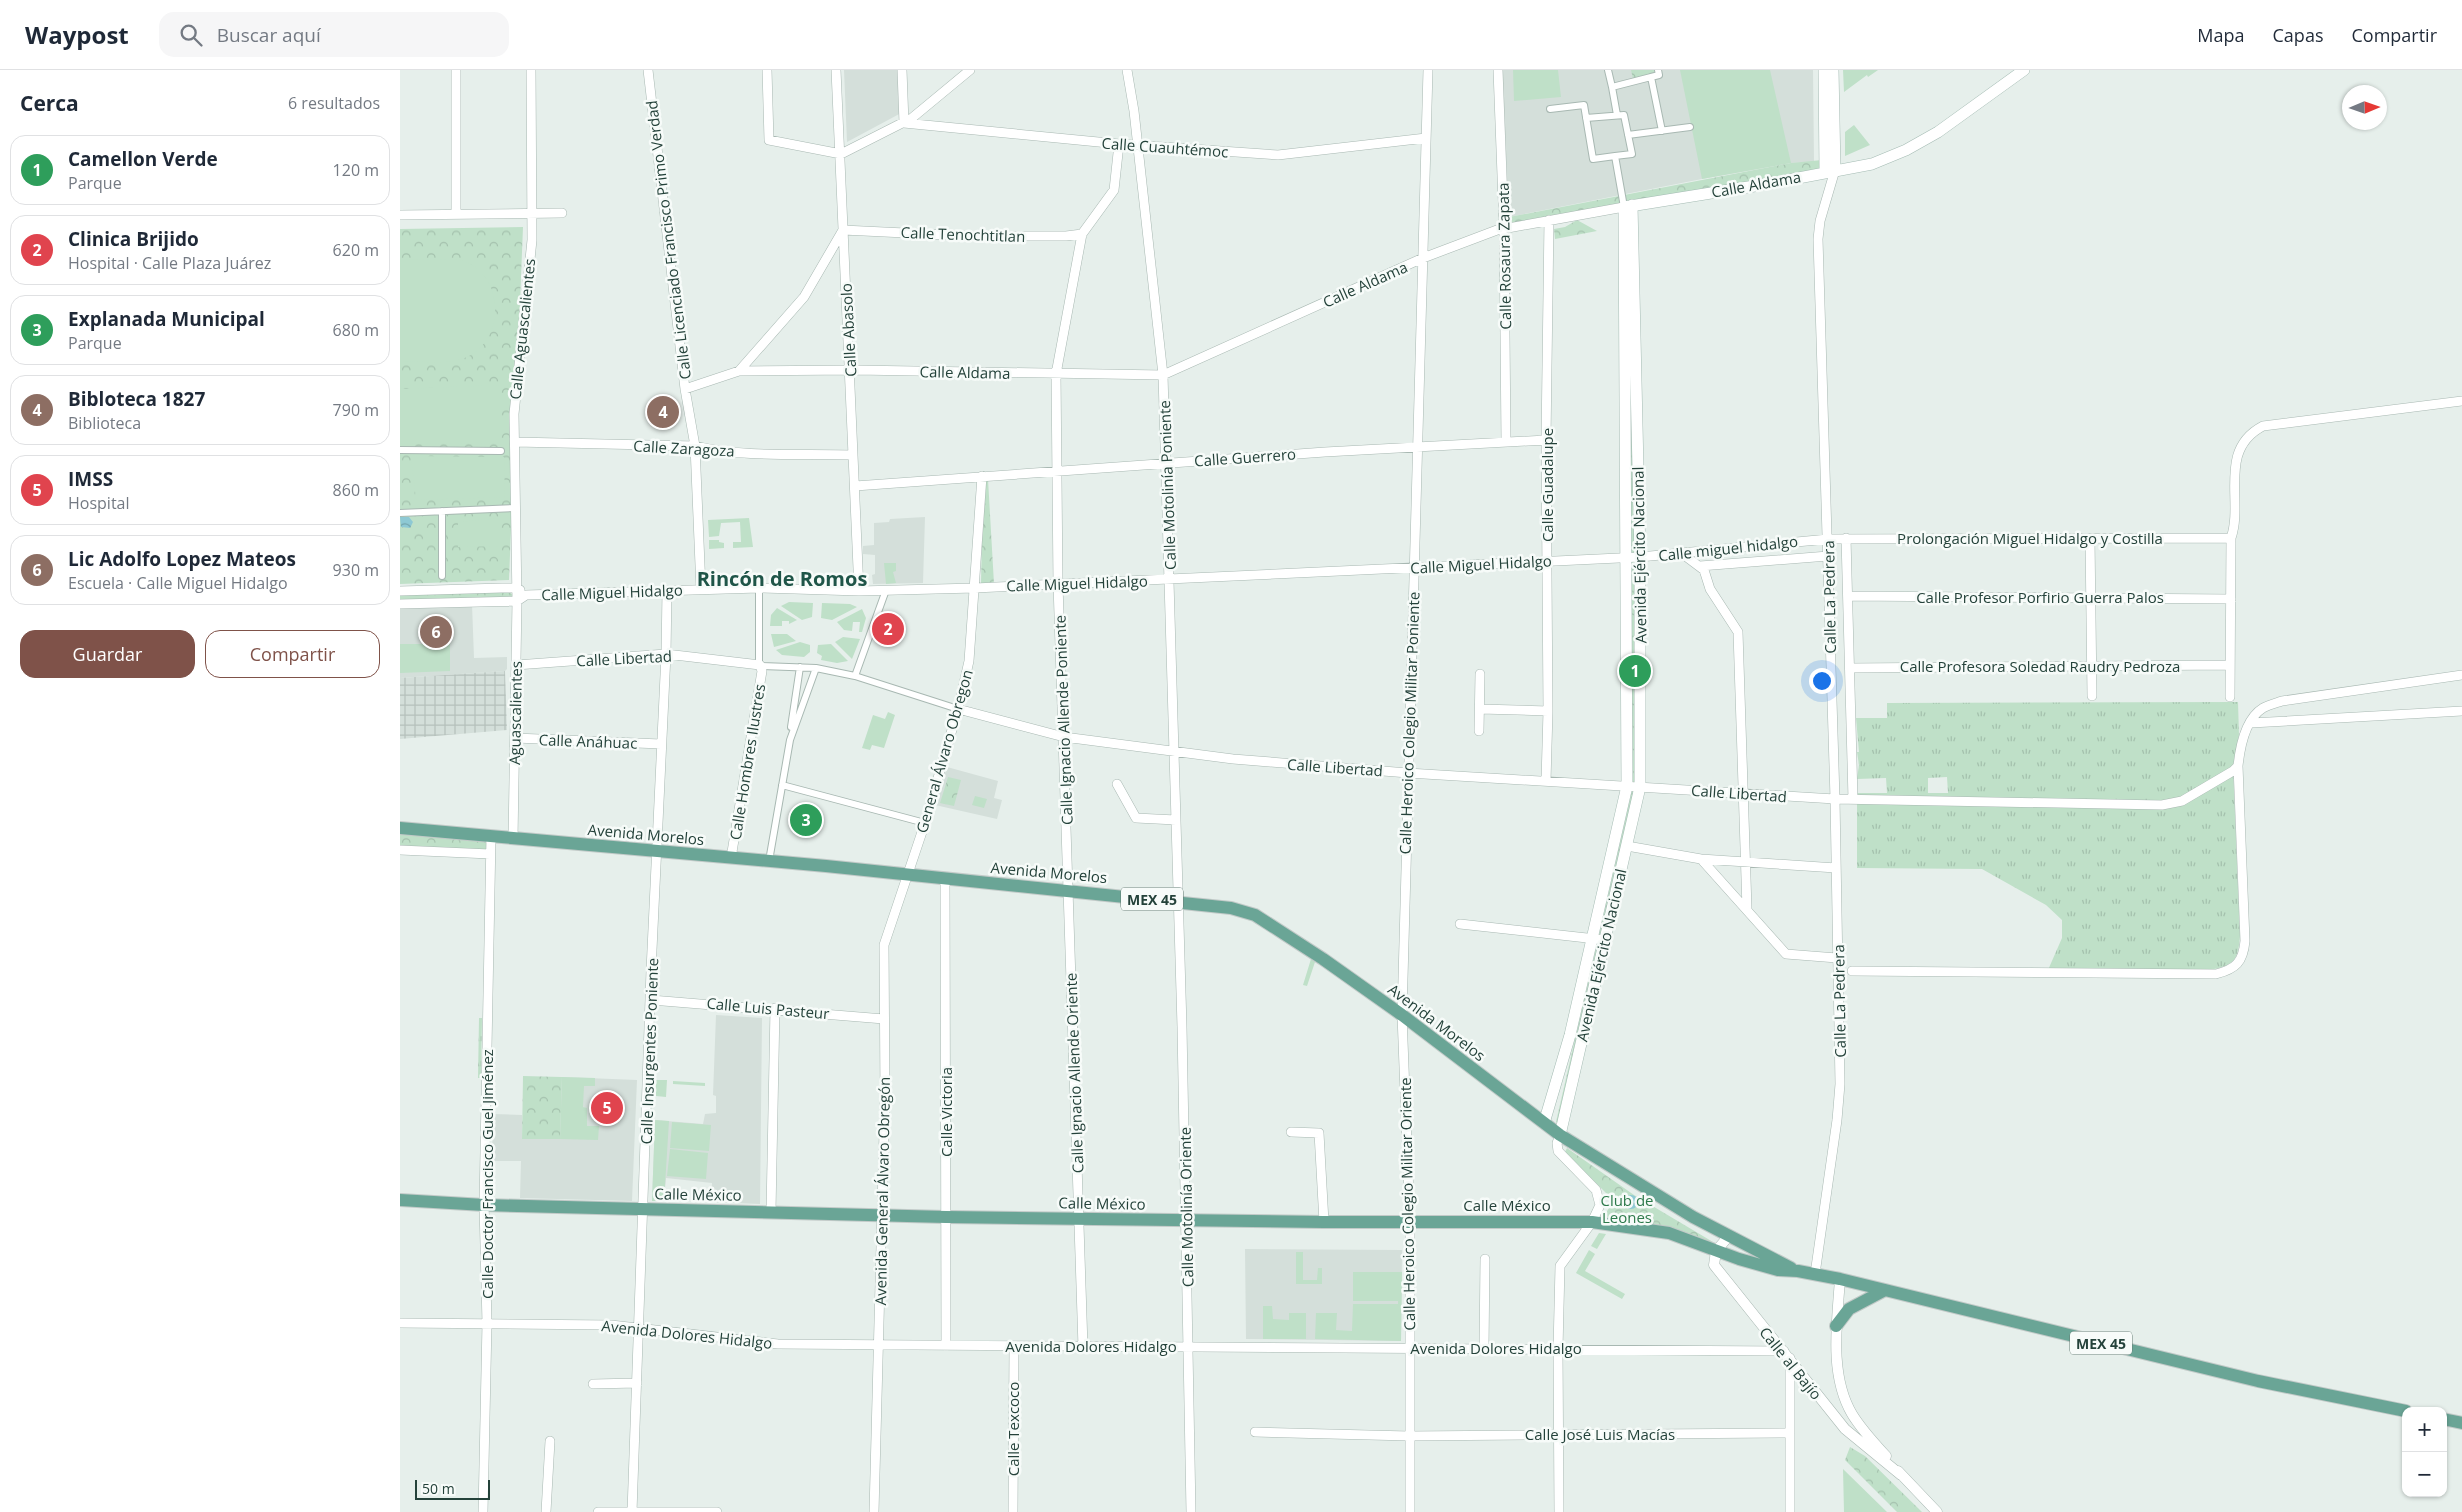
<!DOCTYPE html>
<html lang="es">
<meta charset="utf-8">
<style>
body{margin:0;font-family:"Open Sans",sans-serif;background:#f6f6f7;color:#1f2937}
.controls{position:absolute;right:15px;bottom:15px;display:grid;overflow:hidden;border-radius:10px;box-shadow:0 1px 4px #0004}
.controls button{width:45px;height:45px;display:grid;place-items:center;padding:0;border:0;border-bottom:1px solid #e0e1e3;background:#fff;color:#1f2937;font:25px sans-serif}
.compass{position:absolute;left:1942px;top:15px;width:45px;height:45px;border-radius:50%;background:#fff;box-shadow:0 1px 4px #0004;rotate:88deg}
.scale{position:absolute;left:15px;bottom:12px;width:75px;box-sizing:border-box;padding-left:5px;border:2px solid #24423a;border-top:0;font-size:14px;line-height:18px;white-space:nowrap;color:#24423a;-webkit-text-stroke:4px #f7fbf9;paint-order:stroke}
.you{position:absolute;left:1421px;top:610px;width:18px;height:18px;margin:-12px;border:4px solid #fff;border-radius:50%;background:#1a73e8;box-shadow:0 0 0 8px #1a73e833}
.badge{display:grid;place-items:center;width:32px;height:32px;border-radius:50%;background:#7f5249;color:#fff;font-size:16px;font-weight:700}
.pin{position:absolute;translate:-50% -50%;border:2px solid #fff;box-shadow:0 1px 5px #0006}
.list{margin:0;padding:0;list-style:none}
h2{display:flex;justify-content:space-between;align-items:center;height:65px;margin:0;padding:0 20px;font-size:21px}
h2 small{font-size:16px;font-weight:400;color:#747a83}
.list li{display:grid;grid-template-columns:32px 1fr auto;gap:15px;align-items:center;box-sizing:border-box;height:70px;margin:0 10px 10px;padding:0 10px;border:1px solid #e0e1e3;border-radius:15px}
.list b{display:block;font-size:19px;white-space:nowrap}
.list p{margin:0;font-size:16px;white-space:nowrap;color:#747a83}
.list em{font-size:16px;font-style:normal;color:#747a83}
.actions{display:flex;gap:10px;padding:15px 20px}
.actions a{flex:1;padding:11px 0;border:1px solid #7f5249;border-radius:15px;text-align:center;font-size:18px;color:#7f5249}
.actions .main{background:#7f5249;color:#fff}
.icon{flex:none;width:28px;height:28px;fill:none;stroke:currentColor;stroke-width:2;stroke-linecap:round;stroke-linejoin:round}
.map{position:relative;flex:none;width:2062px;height:1442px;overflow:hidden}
header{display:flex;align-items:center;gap:30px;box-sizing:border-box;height:70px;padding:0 25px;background:#fff;border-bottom:1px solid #e0e1e3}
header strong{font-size:24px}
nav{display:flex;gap:28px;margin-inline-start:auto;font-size:18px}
.search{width:350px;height:45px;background:#f6f6f7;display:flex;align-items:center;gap:12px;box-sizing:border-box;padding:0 18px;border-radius:15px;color:#747a83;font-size:19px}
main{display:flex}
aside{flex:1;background:#fff}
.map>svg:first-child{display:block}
</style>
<header>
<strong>Waypost</strong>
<div class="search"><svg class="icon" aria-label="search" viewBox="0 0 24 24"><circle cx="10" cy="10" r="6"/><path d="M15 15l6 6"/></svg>Buscar aquí</div>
<nav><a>Mapa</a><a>Capas</a><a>Compartir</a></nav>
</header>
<main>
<aside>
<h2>Cerca<small>6 resultados</small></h2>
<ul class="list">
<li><span class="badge" style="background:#2e9e5b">1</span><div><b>Camellon Verde</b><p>Parque</p></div><em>120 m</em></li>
<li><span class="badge" style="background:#e0444e">2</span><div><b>Clinica Brijido</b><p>Hospital · Calle Plaza Juárez</p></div><em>620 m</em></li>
<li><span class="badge" style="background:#2e9e5b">3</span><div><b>Explanada Municipal</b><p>Parque</p></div><em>680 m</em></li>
<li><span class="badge" style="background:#8d6e63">4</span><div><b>Bibloteca 1827</b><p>Biblioteca</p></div><em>790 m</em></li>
<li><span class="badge" style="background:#e0444e">5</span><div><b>IMSS</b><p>Hospital</p></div><em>860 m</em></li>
<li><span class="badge" style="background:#8d6e63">6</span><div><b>Lic Adolfo Lopez Mateos</b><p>Escuela · Calle Miguel Hidalgo</p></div><em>930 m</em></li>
</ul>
<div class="actions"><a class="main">Guardar</a><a>Compartir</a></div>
</aside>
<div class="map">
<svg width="2062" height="1442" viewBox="0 0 2062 1442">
<defs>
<pattern id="industrial-grid" width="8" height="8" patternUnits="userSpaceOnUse" patternTransform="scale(1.25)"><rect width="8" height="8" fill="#d4dfda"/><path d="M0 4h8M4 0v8" fill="none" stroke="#b6c1bc"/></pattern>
<pattern id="grass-tufts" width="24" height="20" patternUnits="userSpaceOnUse" patternTransform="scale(1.25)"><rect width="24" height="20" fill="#bfe0c8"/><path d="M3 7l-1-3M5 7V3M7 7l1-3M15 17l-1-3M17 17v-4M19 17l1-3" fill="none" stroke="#a4c1ad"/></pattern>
<pattern id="forest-crowns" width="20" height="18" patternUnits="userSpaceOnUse" patternTransform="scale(1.25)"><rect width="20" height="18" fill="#bfe0c8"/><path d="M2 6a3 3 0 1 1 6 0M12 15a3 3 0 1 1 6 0" fill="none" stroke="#a4c1ad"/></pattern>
<pattern id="water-waves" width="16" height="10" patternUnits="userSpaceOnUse" patternTransform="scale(1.25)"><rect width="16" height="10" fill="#8ec9d4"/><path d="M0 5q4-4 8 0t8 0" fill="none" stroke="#74a5ad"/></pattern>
</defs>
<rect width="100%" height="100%" fill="#e6efeb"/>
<path fill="#d4dfda" d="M 444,0 L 500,0 L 503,42 L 447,72 Z
M 1102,0 L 1413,0 L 1414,92 L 1391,93 L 1302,109 L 1109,147 Z
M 525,447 L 523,513 L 473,514 L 472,505 L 475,504 L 475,485 L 463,484 L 463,476 L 474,475 L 474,453 L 489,452 L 490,449 Z
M 72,534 L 74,588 L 107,587 L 107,599 L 105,601 L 0,608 L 0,537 Z
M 547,697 L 598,711 L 594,728 L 602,730 L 597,749 L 535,735 Z
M 316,945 L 362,948 L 360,1134 L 311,1132 L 312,1113 L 266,1108 L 264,1131 L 252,1131 L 255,1050 L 303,1054 L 305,1044 L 316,1043 L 316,1026 L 313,1025 Z
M 162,1007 L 237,1010 L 232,1131 L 120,1128 L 121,1091 L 92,1091 L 93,1044 L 122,1045 L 122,1069 L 160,1069 Z
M 845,1179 L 1002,1180 L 1001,1271 L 846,1269 Z"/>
<path fill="url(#industrial-grid)" d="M 105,601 L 107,660 L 0,669 L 0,608 Z"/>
<path fill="url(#grass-tufts)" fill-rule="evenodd" d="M 1838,632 L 1839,665 L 1833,697 L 1840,866 C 1838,891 1834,896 1808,900 L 1648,900 L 1662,868 L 1662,850 L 1646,835 L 1582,799 L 1457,798 L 1457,723 L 1487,723 L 1486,708 L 1457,709 L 1459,695 L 1457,682 L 1459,682 L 1456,648 L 1487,648 L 1487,633 ZM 1547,707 L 1548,723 L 1528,723 L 1528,708 Z
M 79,948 L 82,948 L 81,1008 L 78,1008 Z"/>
<path fill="url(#forest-crowns)" d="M 1231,0 L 1256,0 L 1257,3 L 1233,9 Z
M 1422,90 L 1423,99 L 1110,154 L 1109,147 L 1391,93 Z
M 1231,138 L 1240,717 L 1162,1056 L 1156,1052 L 1233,716 L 1229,429 Z
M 1177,150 L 1197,161 L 1155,169 L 1154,159 L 1165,157 Z
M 123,157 L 109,510 L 0,514 L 0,159 Z
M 588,409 L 594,514 L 581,514 L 583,410 Z
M 102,518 L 117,527 L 0,533 L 0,522 Z
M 548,707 L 561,710 L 554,736 L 540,733 Z
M 0,760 L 91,767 L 90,789 L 0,782 Z
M 123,1006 L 162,1007 L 160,1069 L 122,1069 Z
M 1167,1078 L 1234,1125 L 1313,1172 L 1202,1149 L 1209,1138 L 1210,1127 L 1165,1082 Z
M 1450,1377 L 1465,1386 L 1522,1442 L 1497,1442 L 1445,1390 Z"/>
<path fill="#bfe0c8" d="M 1113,0 L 1158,0 L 1161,27 L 1114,31 Z
M 1280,0 L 1370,0 L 1391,93 L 1302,109 Z
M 1443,0 L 1478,0 L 1468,7 L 1467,5 L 1444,22 Z
M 1454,55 L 1470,75 L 1445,86 L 1445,62 Z
M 55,189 C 102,195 109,265 69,286 C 50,296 21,291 0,291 L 0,190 Z
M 100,315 L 100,373 L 0,374 L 0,319 Z
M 11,386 L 104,387 L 105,427 L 16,430 Z
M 99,448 L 99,476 L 58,477 L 58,452 Z
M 349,448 L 353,477 L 333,478 L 333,472 L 341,472 L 340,452 L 321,453 L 319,466 L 309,467 L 308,450 Z
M 309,470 L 319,470 L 319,472 L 324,473 L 324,478 L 309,479 Z
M 484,493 L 496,493 L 496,501 L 493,502 L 496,513 L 486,514 Z
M 389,532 L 413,533 L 412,547 L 402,550 L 381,536 Z
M 422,533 L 450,534 L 457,537 L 432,550 L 421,548 Z
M 377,538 L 397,550 L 389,554 L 389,551 L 382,551 L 382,556 L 370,556 L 371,545 Z
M 462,539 L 466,548 L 462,562 L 459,562 L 460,552 L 453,552 L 452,561 L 444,560 L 437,552 Z
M 371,564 L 387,564 L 396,571 L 374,577 Z
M 443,567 L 460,569 L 452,589 L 435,572 Z
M 400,572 L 410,575 L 410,582 L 404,587 L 382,585 L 376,580 Z
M 0,574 L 50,574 L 50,601 L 0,603 Z
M 431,574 L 448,591 L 437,593 L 421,590 L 422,586 L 417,583 L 418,575 Z
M 488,642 L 495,645 L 484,678 L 472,675 L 470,680 L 462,678 L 473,645 L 485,649 Z
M 575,726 L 587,729 L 584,738 L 572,735 Z
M 911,889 L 915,892 L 907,916 L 903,915 Z
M 162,1007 L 195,1008 L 195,1016 L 184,1016 L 183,1037 L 187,1038 L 187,1056 L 199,1056 L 198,1070 L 160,1069 Z
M 256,1010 L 267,1010 L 266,1027 L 256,1026 Z
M 273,1011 L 305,1013 L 305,1016 L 273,1014 Z
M 255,1050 L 269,1051 L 264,1131 L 252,1131 Z
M 272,1052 L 311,1055 L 309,1081 L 270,1078 Z
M 270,1079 L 308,1083 L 306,1109 L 267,1106 Z
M 1199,1163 L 1206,1164 L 1197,1179 L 1191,1176 Z
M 1189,1180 L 1195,1184 L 1185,1201 L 1225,1224 L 1222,1229 L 1176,1203 Z
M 896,1182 L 903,1182 L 903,1210 L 917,1210 L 918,1198 L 922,1198 L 922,1214 L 896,1214 Z
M 953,1202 L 1002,1202 L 1001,1271 L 915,1269 L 916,1243 L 937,1243 L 936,1260 L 952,1261 L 953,1234 L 998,1234 L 998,1231 L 953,1231 Z
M 863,1236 L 872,1236 L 873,1249 L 889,1250 L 889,1243 L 906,1243 L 906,1269 L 863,1269 Z
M 1443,1399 L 1487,1442 L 1444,1442 Z"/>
<path fill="url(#water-waves)" d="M 0,447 L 9,447 L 13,452 L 10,458 L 1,457 Z
M1224 1132a7 7 0 1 1 14 0a7 7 0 1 1-14 0Z"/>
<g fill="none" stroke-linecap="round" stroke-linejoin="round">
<g stroke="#a8b8b2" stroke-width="8">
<path id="pedestrian" d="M 1208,0 L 1212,17
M 1251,7 L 1259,5 L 1258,0
M 1150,39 L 1184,35 L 1193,89 L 1215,86 L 1224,137
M 1217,45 L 1212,17 L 1251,7 L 1262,61
M 1186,48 L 1224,45 L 1232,84 L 1215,86
M 1228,65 L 1290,57
M 0,380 L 101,381
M 42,441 L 42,506
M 0,443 L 116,438
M 359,594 L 359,518
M 360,596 L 416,598 L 455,606 L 558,639
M 455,606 L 486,520
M 391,657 L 400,597
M 382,715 L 525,753
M 369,791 L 390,670 L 416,598"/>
</g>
<g stroke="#a8b8b2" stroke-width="10">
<path id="minor" d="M 56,0 L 56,144
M 248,0 L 285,319 L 295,376 L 301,519
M 367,0 L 369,70 L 441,84 L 512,48 L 570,0
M 436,0 L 459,521
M 502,0 L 504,53 L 719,74 L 878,85 L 1026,68
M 727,0 L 734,41 L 763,305 L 782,957 L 791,1442
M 1098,0 L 1104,158 L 1106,371
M 0,145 L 162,143
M 339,301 L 404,227 L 443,160 L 567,166 L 666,166 L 682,164
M 285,319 L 339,301 L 456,300 L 763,305 L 1023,188 L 1097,160 L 1224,137
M 115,372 L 295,376 C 346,388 402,383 453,385
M 455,416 L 925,382 L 1146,370
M 1446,468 L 1453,729
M 1690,469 L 1692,626
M 1280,482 L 1304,500 L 1310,519 L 1338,562 L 1347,839
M 1300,496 L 1428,486
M 0,521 L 102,518 L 117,518 L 120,520
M 1448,526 L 1831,529
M 0,534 L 117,531 L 126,525 L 359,518 L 459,521 L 575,518 L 1240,487 L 1428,469 L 1831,468
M 116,595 L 266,584 L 360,595 L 362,601 L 331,788
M 1450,598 L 1830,595
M 1830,627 L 1831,468 C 1844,431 1817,380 1863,356 L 2062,331
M 558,639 L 664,667 L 833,689 L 1008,703 L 1435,729 L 1762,735 L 1782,731 L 1833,701 L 1838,696
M 1080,639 L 1148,641
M 1851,653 L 2062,641
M 1079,661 L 1080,604
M 115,668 L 261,674
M 1146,711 L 1148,641 L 1146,370 L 1149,150
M 717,714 L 736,748 L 776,750
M 113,769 L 117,531 L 114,344 L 132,170 L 131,0
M 1227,776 L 1301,789 L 1436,798
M 0,780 L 90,784
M 1301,789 L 1386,884 L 1437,888
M 545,809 L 546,1276
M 1060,854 L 1205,870
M 1452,901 L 1816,904 C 1836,899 1843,892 1845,871 L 1838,696 C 1840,677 1845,649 1863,638 C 1868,635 1876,633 1882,631 L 2062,605
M 251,930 L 484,949
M 891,1062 L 919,1063 L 924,1152
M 371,1141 L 375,938
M 1415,1204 L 1437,1050 L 1440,1014 L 1435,729 L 1418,169 L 1420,151 L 1435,100
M 0,1253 L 211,1255 L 378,1274 L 1384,1281
M 683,1277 L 658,514 L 656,304 L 682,164 L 714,120 L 719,74
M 1084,1279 L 1085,1189
M 193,1314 L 237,1313
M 855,1362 L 1009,1366 L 1390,1363
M 83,1442 L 87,1253 L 84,1135 L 91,767
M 146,1442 L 150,1371
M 198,1442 L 317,1442
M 232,1442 L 251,901 L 266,584 L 267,521
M 474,1442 L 485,1025 L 484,875 L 525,753 L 558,639 L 569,591 L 582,406
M 613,1442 L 614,1276
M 1010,1442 L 1010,1152 L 1002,945 L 1028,0
M 1159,1442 L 1158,1279 L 1160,1196 L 1192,1152 L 1200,1135 L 1196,1120 L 1158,1081 L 1157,1073 L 1160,1065
M 1390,1442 L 1390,1288"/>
</g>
<g stroke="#a8b8b2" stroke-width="11">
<path id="tertiary" d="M 1328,1167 L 1316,1181 L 1314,1195 L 1445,1359 L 1501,1405
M 1440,1209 C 1437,1253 1429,1305 1452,1344 C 1461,1359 1474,1373 1486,1386
M 1498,1401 L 1537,1442"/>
</g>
<g stroke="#a4bbb3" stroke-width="12">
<path id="secondary" d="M 1424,0 L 1425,101
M 1433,0 L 1435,100
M 1144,1053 L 1170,965 L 1227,716 L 1224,137 L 1367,114 L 1472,94 L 1506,80 L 1538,62 L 1624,0
M 1160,1065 L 1240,717 L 1240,487 L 1232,135"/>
</g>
<g stroke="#c2cac8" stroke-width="14">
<path id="primary" d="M 0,758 L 426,796 L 831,838 L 855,845 L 923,889 L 1002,945 L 1160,1065 L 1293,1147 L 1391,1198
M 0,1130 L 84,1135 L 546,1147 L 924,1152 L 1192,1152 L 1269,1163 L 1339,1189 L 1378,1200 L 1398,1201 L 1440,1209 L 1858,1311 L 2006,1341
M 1436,1256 L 1449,1239 L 1485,1220
M 2043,1349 L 2062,1353"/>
</g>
<use href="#pedestrian" stroke="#fff" stroke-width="6"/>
<use href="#minor" stroke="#fff" stroke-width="9"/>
<use href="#tertiary" stroke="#fff" stroke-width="10"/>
<use href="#secondary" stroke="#fff" stroke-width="11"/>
<use href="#primary" stroke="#6aa596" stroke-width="12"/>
</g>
<g text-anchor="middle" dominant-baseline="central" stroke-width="5" stroke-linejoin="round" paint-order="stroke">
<g fill="#f7fbf9" stroke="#637a73" stroke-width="1">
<rect x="721" y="817.5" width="62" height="23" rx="4"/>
<rect x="1670" y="1261.5" width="62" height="23" rx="4"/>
</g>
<g font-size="14" font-weight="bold" fill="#24423a">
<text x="752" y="829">MEX 45</text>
<text x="1701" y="1273">MEX 45</text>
</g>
<g font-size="15" fill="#24423a" stroke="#f7fbf9">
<text transform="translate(765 77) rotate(4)">Calle Cuauhtémoc</text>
<text transform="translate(1356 114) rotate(-10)">Calle Aldama</text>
<text transform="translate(563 164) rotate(2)">Calle Tenochtitlan</text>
<text transform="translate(268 170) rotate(-97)">Calle Licenciado Francisco Primo Verdad</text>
<text transform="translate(1104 186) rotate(-91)">Calle Rosaura Zapata</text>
<text transform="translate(965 214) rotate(-24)">Calle Aldama</text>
<text transform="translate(122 259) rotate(-84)">Calle Aguascalientes</text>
<text transform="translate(448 260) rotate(-93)">Calle Abasolo</text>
<text transform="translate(565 302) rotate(1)">Calle Aldama</text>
<text transform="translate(284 378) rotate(3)">Calle Zaragoza</text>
<text transform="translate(845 387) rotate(-4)">Calle Guerrero</text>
<text transform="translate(767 415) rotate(-92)">Calle Motolinía Poniente</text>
<text transform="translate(1147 415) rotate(-90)">Calle Guadalupe</text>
<text x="1630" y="468">Prolongación Miguel Hidalgo y Costilla</text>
<text transform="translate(1328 478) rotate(-6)">Calle miguel hidalgo</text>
<text transform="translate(1239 485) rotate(-91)">Avenida Ejército Nacional</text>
<text transform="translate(1081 494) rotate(-3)">Calle Miguel Hidalgo</text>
<text transform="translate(677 513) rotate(-2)">Calle Miguel Hidalgo</text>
<text transform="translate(212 522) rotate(-2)">Calle Miguel Hidalgo</text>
<text transform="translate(1429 527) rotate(-91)">Calle La Pedrera</text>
<text x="1640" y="527">Calle Profesor Porfirio Guerra Palos</text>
<text transform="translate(224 588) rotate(-3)">Calle Libertad</text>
<text x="1640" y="596">Calle Profesora Soledad Raudry Pedroza</text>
<text transform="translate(115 643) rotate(-89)">Aguascalientes</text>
<text transform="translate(663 650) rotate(-92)">Calle Ignacio Allende Poniente</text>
<text transform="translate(1009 653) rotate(-88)">Calle Heroico Colegio Militar Poniente</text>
<text transform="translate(188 671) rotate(2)">Calle Anáhuac</text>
<text transform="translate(544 681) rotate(-74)">General Álvaro Obregon</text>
<text transform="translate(347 692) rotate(-81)">Calle Hombres Ilustres</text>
<text transform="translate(935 697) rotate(4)">Calle Libertad</text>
<text transform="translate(1339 723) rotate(4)">Calle Libertad</text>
<text transform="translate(246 764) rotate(5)">Avenida Morelos</text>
<text transform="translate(649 802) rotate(5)">Avenida Morelos</text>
<text transform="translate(1201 885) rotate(-77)">Avenida Ejército Nacional</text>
<text transform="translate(1439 931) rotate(-91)">Calle La Pedrera</text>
<text transform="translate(368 938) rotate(5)">Calle Luis Pasteur</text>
<text transform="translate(1037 952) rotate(37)">Avenida Morelos</text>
<text transform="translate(249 981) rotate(-88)">Calle Insurgentes Poniente</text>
<text transform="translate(674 1003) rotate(-92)">Calle Ignacio Allende Oriente</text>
<text transform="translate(546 1042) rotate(-90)">Calle Victoria</text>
<text transform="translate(87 1104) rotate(-90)">Calle Doctor Francisco Guel Jiménez</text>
<text transform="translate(482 1121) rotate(-89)">Avenida General Álvaro Obregón</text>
<text transform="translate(298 1124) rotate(1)">Calle México</text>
<text transform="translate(702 1133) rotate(1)">Calle México</text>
<text transform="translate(1007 1134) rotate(-91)">Calle Heroico Colegio Militar Oriente</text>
<text x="1107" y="1135">Calle México</text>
<text transform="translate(786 1137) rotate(-91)">Calle Motolinía Oriente</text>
<text transform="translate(287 1264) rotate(6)">Avenida Dolores Hidalgo</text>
<text x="691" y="1276">Avenida Dolores Hidalgo</text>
<text x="1096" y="1278">Avenida Dolores Hidalgo</text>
<text transform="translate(1391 1293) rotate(51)">Calle al Bajío</text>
<text transform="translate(613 1359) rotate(-90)">Calle Texcoco</text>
<text x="1200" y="1364">Calle José Luis Macías</text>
</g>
<g font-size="15" fill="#2d7a4b" stroke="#f7fbf9">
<text x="1227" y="1130">Club de<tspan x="1227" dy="17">Leones</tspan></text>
</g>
<g font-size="20" font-weight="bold" fill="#1f5548" stroke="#f7fbf9">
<text x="382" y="508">Rincón de Romos</text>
</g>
</g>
</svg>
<div class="controls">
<button>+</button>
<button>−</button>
</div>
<svg class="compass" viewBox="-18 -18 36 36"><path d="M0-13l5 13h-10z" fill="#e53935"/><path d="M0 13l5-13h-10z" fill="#747a83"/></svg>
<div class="scale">50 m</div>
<div class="you"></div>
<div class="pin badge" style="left:1235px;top:601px;background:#2e9e5b">1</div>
<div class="pin badge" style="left:488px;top:559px;background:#e0444e">2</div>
<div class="pin badge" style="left:406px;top:750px;background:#2e9e5b">3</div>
<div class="pin badge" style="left:263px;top:342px;background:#8d6e63">4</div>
<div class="pin badge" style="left:207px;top:1038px;background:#e0444e">5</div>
<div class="pin badge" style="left:36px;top:562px;background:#8d6e63">6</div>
</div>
</main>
